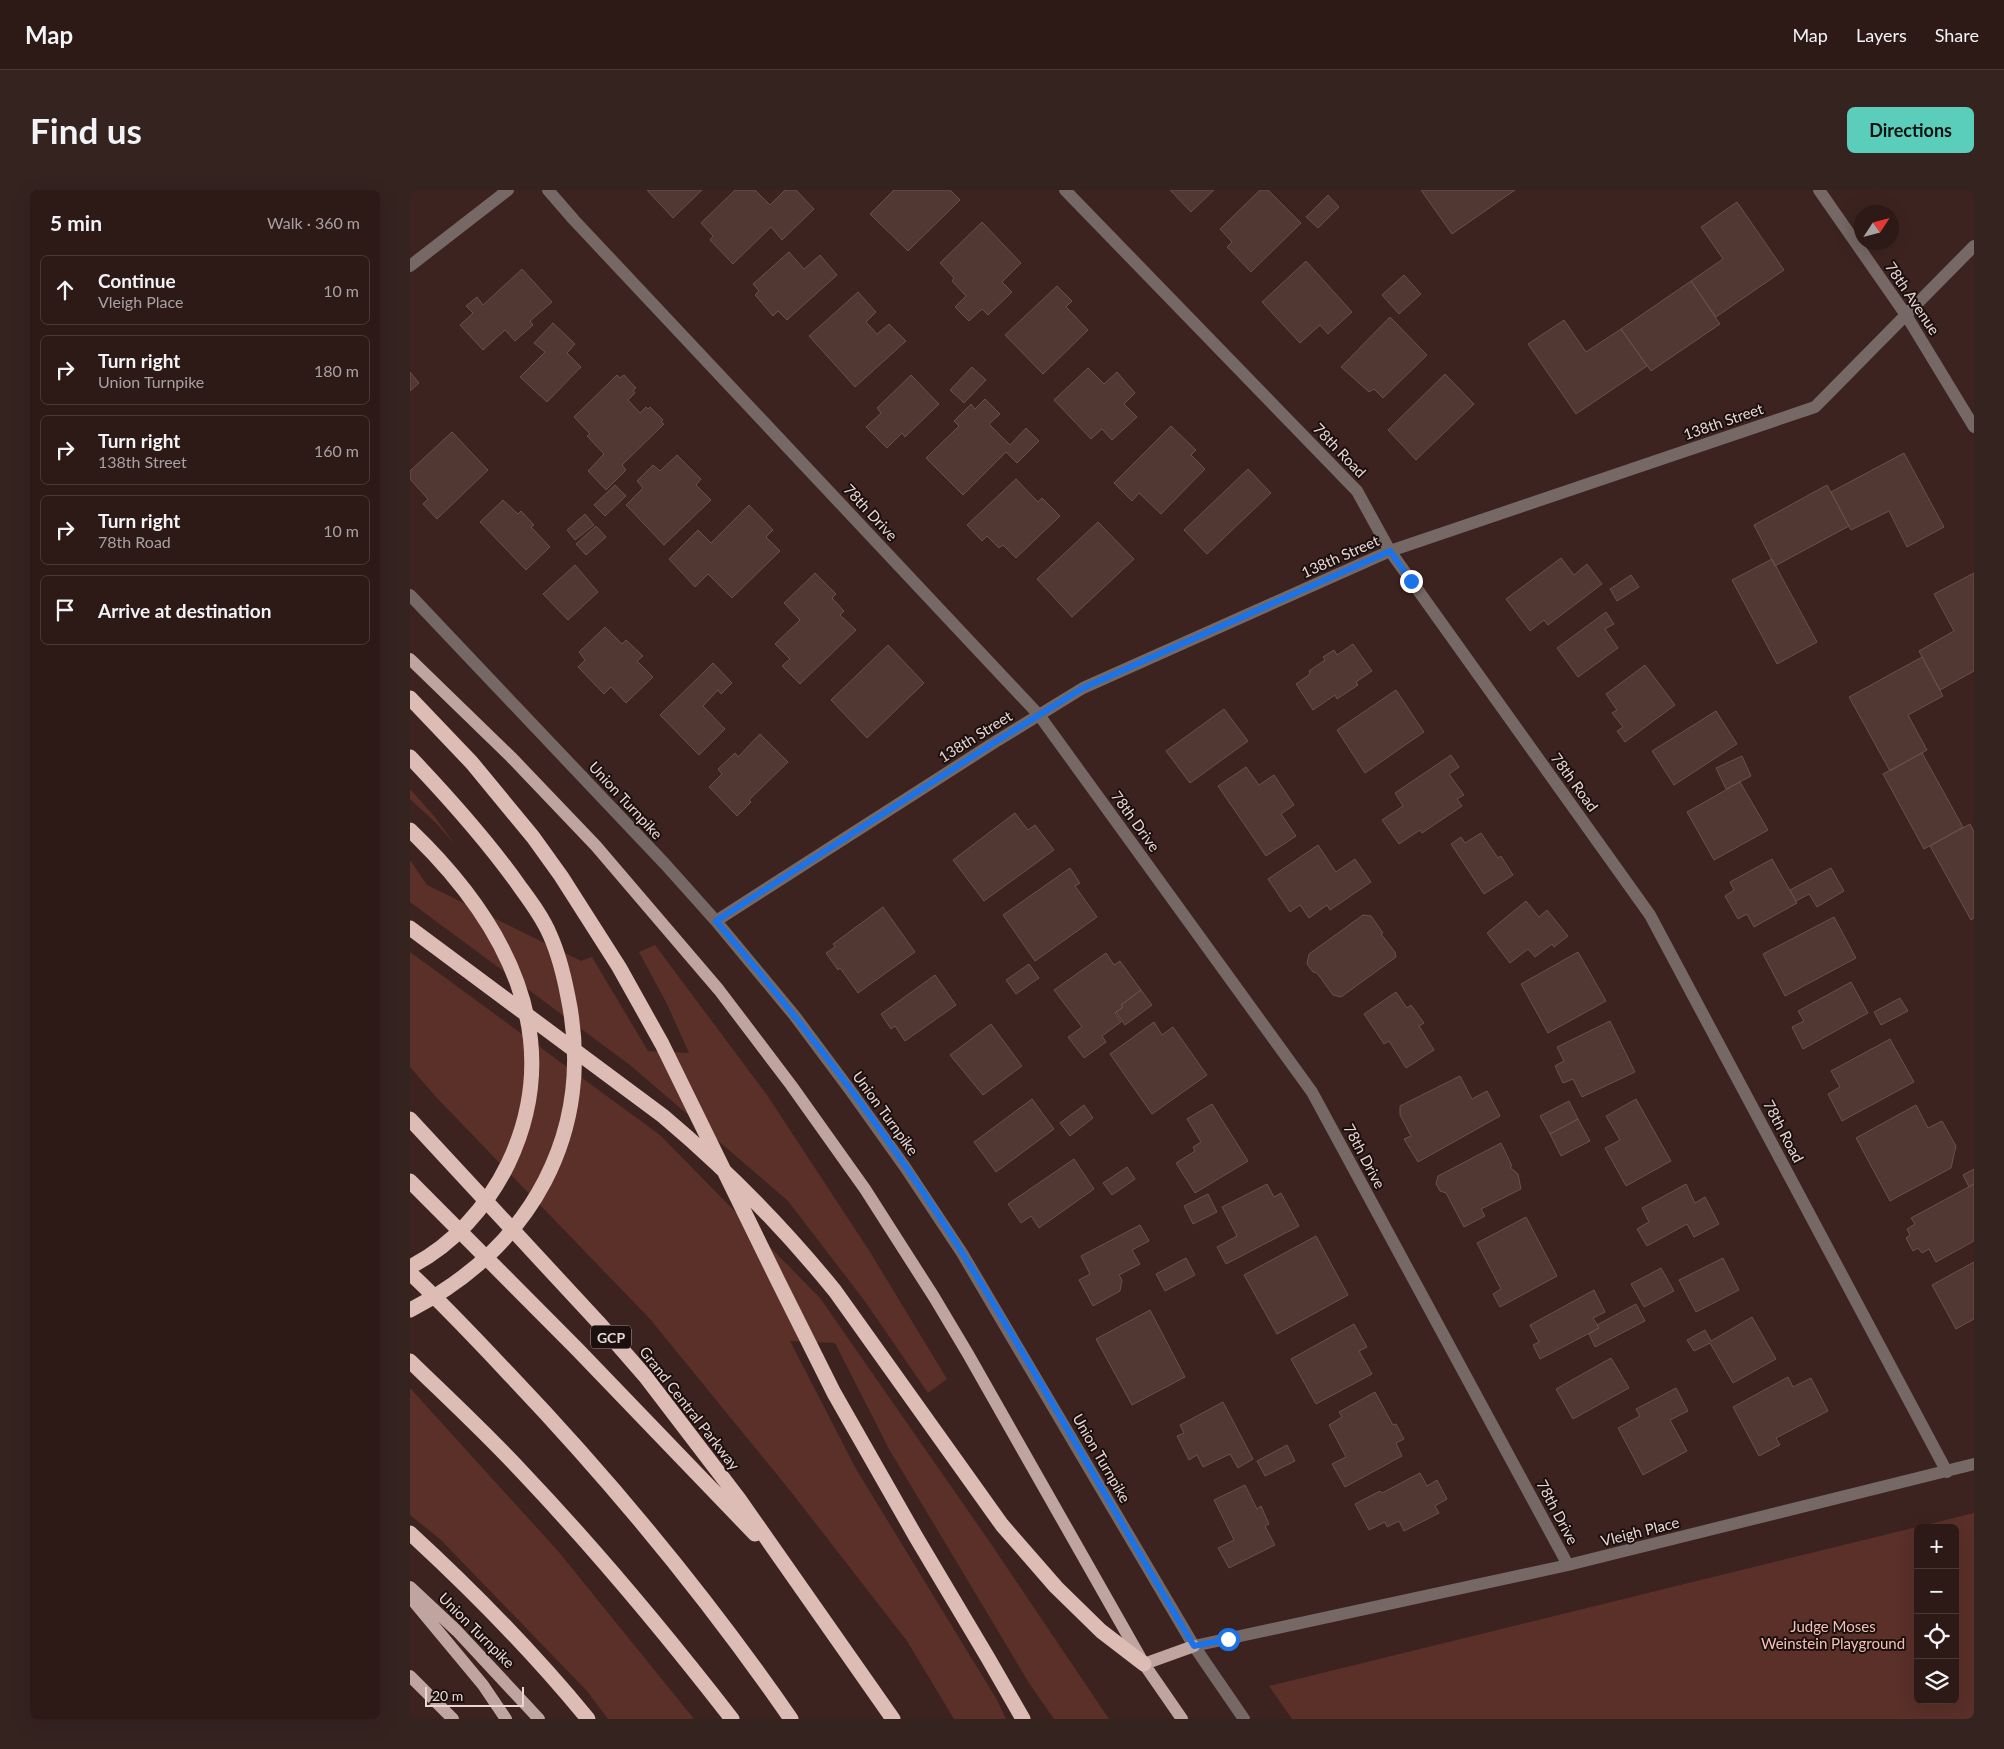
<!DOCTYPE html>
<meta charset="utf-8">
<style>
body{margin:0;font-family:Lato,sans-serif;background:#352320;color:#f1f3f6}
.controls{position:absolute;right:15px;bottom:15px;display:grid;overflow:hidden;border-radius:8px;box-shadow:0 5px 20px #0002}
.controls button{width:45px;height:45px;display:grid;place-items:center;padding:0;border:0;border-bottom:1px solid #483836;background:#2d1a17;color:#f1f3f6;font:25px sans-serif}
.compass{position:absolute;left:1444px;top:15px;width:45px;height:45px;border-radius:50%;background:#2d1a17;box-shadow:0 5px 20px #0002;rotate:54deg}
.scale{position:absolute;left:15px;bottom:12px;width:99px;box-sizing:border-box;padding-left:5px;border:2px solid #e8d7d4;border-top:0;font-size:14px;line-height:18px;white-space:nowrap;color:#e8d7d4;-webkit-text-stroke:4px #1b100e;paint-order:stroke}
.stop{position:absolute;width:15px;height:15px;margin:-11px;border:4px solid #1a73e8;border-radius:50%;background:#fff}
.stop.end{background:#1a73e8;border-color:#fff;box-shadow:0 1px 5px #0008}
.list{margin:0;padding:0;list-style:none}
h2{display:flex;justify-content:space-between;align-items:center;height:65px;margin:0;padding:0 20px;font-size:21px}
h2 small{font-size:16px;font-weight:400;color:#a7a1a1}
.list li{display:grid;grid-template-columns:32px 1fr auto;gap:15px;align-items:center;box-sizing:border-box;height:70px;margin:0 10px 10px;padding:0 10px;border:1px solid #483836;border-radius:8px}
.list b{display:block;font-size:19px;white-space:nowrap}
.list p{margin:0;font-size:16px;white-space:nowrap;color:#a7a1a1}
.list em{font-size:16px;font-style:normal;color:#a7a1a1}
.icon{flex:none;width:28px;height:28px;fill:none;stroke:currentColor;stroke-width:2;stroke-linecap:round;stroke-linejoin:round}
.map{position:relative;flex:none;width:1564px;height:1529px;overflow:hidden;border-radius:8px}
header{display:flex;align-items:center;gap:30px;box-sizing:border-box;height:70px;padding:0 25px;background:#2d1a17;border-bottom:1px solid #483836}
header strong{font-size:24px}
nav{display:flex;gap:28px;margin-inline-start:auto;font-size:18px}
.intro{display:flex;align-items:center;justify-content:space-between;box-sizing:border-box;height:120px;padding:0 30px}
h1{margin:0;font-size:35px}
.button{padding:12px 22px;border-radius:8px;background:#5bcebb;color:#111;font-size:18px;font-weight:700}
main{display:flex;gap:30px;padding:0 30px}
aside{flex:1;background:#2d1a17;border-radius:8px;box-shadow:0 5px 20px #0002}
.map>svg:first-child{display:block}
</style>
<header>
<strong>Map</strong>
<nav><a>Map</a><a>Layers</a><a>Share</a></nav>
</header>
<div class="intro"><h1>Find us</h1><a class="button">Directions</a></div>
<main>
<aside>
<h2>5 min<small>Walk · 360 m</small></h2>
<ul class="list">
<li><svg class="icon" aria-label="ahead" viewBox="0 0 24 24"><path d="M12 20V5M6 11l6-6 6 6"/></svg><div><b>Continue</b><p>Vleigh Place</p></div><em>10 m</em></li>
<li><svg class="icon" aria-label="right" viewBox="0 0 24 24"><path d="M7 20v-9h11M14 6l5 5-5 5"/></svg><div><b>Turn right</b><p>Union Turnpike</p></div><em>180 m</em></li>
<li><svg class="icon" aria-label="right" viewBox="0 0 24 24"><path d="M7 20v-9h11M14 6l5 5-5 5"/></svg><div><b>Turn right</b><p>138th Street</p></div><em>160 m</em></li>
<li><svg class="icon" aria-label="right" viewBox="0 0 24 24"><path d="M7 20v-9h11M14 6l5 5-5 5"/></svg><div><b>Turn right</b><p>78th Road</p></div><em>10 m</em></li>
<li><svg class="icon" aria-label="arrive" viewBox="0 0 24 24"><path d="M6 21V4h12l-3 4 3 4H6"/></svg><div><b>Arrive at destination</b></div></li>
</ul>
</aside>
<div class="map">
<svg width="1564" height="1529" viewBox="0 0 1564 1529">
<rect width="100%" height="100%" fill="#3c231f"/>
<path fill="#5a3029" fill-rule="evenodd" d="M 0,599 L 24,626 L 46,656 L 27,634 L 0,609 Z
M 0,670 L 17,695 L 171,771 L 182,767 L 238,861 L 279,863 L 257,814 L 229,762 L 245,755 L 357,905 L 460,1062 L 537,1189 L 518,1203 L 454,1110 L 378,1011 L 220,875 L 0,712 Z
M 0,762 L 250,945 L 410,1108 L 577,1348 L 699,1529 L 644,1529 L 619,1493 L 479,1259 L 425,1153 L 380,1151 L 446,1279 L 587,1510 L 596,1529 L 544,1529 L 497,1451 L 382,1303 L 240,1129 L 26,907 L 0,877 Z
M 0,1198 L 148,1361 L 284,1529 L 198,1529 L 177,1501 L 30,1349 L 0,1325 Z
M 1564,1323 L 1564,1529 L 882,1529 L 859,1496 ZM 1508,1338 L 1545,1338 L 1545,1510 L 1508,1510 Z"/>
<path fill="#523833" stroke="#6b504a" d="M 237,0 L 292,0 L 263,28 Z
M 325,0 L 345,0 L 360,15 L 375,0 L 386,0 L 404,19 L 372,50 L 361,37 L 323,74 L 300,50 L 303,46 L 291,33 Z
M 484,0 L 540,0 L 550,10 L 498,61 L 460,24 Z
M 760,0 L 804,0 L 781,22 Z
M 850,0 L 858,0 L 891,33 L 841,82 L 817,57 L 822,52 L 810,39 Z
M 1011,0 L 1105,0 L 1042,44 Z
M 918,5 L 929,17 L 908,38 L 896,27 Z
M 1327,12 L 1374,80 L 1306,127 L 1281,91 L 1313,69 L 1291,37 Z
M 572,32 L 611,73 L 592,92 L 602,102 L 578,125 L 572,119 L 559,131 L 545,117 L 556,106 L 542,91 L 544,88 L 530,73 Z
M 379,62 L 394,79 L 410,65 L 427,85 L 377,130 L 368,121 L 363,126 L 345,105 L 349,101 L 343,94 Z
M 896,71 L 942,122 L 918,144 L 910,135 L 890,153 L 852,112 Z
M 112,79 L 142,112 L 120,131 L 123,135 L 105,151 L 95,140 L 73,160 L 50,135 L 63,123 L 56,116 L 67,107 L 73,115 Z
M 994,85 L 1011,104 L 989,124 L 972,105 Z
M 1281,91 L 1310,134 L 1241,181 L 1211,139 Z
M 647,96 L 662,111 L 656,117 L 678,140 L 633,184 L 595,145 Z
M 448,102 L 466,122 L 456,132 L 467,144 L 479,134 L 496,151 L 445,197 L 399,146 Z
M 980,127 L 1017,165 L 973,208 L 964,199 L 959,202 L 931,177 Z
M 1154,130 L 1176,162 L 1211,139 L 1237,176 L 1166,224 L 1118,154 Z
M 143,133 L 165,154 L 157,163 L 171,177 L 137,212 L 110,187 L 135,162 L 124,153 Z
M 562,177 L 576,190 L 554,213 L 540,200 Z
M 678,178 L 694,194 L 707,182 L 725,203 L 714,214 L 727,227 L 702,250 L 692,239 L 681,249 L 644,210 Z
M 0,182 L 9,193 L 0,201 Z
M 1035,184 L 1064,214 L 1006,270 L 978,240 Z
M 207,185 L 210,188 L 214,185 L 226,198 L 223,200 L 225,203 L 218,210 L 230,223 L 236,217 L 238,219 L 240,217 L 253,230 L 251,232 L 254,234 L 212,275 L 216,280 L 196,300 L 178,281 L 194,264 L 177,246 L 180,244 L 164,227 Z
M 501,185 L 529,214 L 495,247 L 492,243 L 477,258 L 456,237 L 471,223 L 467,218 Z
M 575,209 L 590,224 L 579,234 L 600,255 L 616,238 L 629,251 L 607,273 L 596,262 L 553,305 L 516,268 L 549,236 L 544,231 L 561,214 L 565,219 Z
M 761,236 L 786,260 L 781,265 L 795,279 L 751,324 L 729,303 L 722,311 L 704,293 Z
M 42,242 L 78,280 L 27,329 L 13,314 L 18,309 L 0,289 L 0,281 Z
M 1494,263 L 1534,337 L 1497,357 L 1479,321 L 1441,340 L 1421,302 Z
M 267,265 L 291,289 L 286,295 L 301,310 L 254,355 L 216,315 L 233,298 L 227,291 L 243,275 L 250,281 Z
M 838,279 L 861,303 L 797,364 L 774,340 Z
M 606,289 L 628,312 L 632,308 L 650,326 L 606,368 L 593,355 L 589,358 L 577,346 L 572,351 L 557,335 Z
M 205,295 L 216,306 L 195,326 L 184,315 Z
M 1417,295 L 1439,336 L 1365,376 L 1344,335 Z
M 93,310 L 108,324 L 111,321 L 124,335 L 121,337 L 140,357 L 116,380 L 70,332 Z
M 339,315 L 363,340 L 356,347 L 370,361 L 322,408 L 298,384 L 285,397 L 259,369 L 288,340 L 301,353 Z
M 175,324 L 184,335 L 165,350 L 157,340 Z
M 688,332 L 724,369 L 662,427 L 627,389 Z
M 186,336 L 196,347 L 176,365 L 166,354 Z
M 1151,368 L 1164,385 L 1177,374 L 1192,394 L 1138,435 L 1134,430 L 1120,441 L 1096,409 Z
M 1362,369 L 1407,452 L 1367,474 L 1322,390 Z
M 165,375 L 188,402 L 158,430 L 133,404 Z
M 405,383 L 426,404 L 422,408 L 434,421 L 430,425 L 446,440 L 390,494 L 372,476 L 380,469 L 365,454 L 390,430 L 374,413 Z
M 1564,383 L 1564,481 L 1530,500 L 1509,461 L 1544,441 L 1524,404 Z
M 1221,385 L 1229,397 L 1207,411 L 1200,399 Z
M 1196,422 L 1204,434 L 1195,439 L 1208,458 L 1168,487 L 1147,458 Z
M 195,437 L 212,454 L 216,450 L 233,466 L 227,471 L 243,487 L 216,513 L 201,497 L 194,504 L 168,477 L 175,470 L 169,462 Z
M 943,454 L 962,481 L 946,492 L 948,495 L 927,509 L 925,505 L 903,520 L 886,494 L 900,484 L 899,481 L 915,470 L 913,467 L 924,460 L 927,465 Z
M 478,455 L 514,493 L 457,548 L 421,510 Z
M 1512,467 L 1533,506 L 1498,525 L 1517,560 L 1480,581 L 1439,507 Z
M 303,473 L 322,493 L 311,504 L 308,500 L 293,516 L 315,539 L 289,565 L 250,525 Z
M 1235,475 L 1265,515 L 1215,552 L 1207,541 L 1213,537 L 1202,523 L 1207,520 L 1196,504 Z
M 986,500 L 1014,542 L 955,583 L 927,540 Z
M 814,519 L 838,551 L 780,593 L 756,561 Z
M 1306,521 L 1327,554 L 1264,595 L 1242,561 Z
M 350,544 L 378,572 L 339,610 L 341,612 L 327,626 L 299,597 L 312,584 L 308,579 L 325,563 L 328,567 Z
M 1512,563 L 1553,637 L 1514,659 L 1473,584 Z
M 1041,565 L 1049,577 L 1039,584 L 1054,605 L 1047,609 L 1052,616 L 1012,643 L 1010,640 L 989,654 L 972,630 L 993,616 L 985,603 Z
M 1332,566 L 1341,586 L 1316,599 L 1306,578 Z
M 836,577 L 849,595 L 864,585 L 884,615 L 871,624 L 886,646 L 856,666 L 808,596 Z
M 1330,592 L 1358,640 L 1304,670 L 1277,622 Z
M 605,623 L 618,640 L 625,635 L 644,660 L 574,711 L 543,670 Z
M 1560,634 L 1564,642 L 1564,728 L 1561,730 L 1520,656 Z
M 1071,643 L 1088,668 L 1091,666 L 1103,685 L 1074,704 L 1041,654 L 1051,647 L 1055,653 Z
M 908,655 L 926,682 L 945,669 L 961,692 L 920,720 L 917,715 L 899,728 L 890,715 L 880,722 L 858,689 Z
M 1362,669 L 1387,713 L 1344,737 L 1337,724 L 1328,729 L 1315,706 L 1324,700 L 1320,692 Z
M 660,678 L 670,693 L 665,696 L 687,727 L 625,771 L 593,725 Z
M 1421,678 L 1434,701 L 1407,717 L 1399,704 L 1386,711 L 1380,700 Z
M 1116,711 L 1129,727 L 1137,720 L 1158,746 L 1144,757 L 1142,754 L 1125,767 L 1118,759 L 1100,773 L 1077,743 Z
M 473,717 L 505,762 L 448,803 L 430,778 L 428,780 L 416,763 L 425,757 L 423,754 Z
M 953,725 L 961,726 L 973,743 L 971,744 L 985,762 L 986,767 L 931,807 L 923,805 L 907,783 L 903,782 L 897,774 L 899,764 Z
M 1424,727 L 1446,768 L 1375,806 L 1353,764 Z
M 1168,762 L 1196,811 L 1138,843 L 1111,794 Z
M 696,763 L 704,775 L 710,771 L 731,800 L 711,815 L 713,817 L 705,823 L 711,832 L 692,846 L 696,852 L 674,868 L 658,847 L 672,837 L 644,800 Z
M 619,774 L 629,788 L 606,804 L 596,790 Z
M 525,785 L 546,815 L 495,851 L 485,836 L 481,839 L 471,824 Z
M 1441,792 L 1458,823 L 1393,859 L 1382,837 L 1394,831 L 1388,821 Z
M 731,800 L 742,815 L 715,835 L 706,822 L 713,817 L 711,815 Z
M 986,802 L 997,818 L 1001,815 L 1014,833 L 1009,836 L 1024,860 L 996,878 L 979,851 L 974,854 L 954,824 Z
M 1490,808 L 1498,821 L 1471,835 L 1464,822 Z
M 1200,831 L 1225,882 L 1172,907 L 1163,889 L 1153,893 L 1145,876 L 1154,871 L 1147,857 Z
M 744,832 L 752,845 L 763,837 L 797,885 L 742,924 L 700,864 Z
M 581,834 L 612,876 L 573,905 L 540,865 Z
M 1480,849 L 1504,892 L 1432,931 L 1418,904 L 1430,897 L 1421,881 Z
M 1050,886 L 1062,909 L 1077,901 L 1090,926 L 1008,972 L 994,949 L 1001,946 L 990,925 L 990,916 Z
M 622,909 L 644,939 L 586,982 L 564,952 Z
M 1226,909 L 1261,971 L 1216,996 L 1195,958 L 1210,950 L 1196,926 Z
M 1159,911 L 1168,929 L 1140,944 L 1130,926 Z
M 802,914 L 838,971 L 785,1003 L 766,973 L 785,961 L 783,957 L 791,952 L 777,929 Z
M 674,915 L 683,928 L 660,946 L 650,933 Z
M 1506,915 L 1518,938 L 1532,931 L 1546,956 L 1541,978 L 1480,1011 L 1446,948 Z
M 1168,929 L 1180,951 L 1151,966 L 1140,944 Z
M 1091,953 L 1102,976 L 1100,977 L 1108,984 L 1111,999 L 1071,1019 L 1075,1026 L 1054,1037 L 1036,1003 L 1030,1001 L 1026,994 L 1028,986 Z
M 664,969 L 684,999 L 629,1038 L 621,1026 L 611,1033 L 598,1014 Z
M 717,977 L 725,989 L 702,1005 L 693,993 Z
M 1564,979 L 1564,994 L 1559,997 L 1553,985 Z
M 857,994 L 864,1007 L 871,1003 L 889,1036 L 816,1074 L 807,1057 L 827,1046 L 812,1017 Z
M 1276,994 L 1285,1013 L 1295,1007 L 1309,1034 L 1284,1047 L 1277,1034 L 1237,1056 L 1227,1039 L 1239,1032 L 1232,1018 Z
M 1564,994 L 1564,1051 L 1526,1072 L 1519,1059 L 1512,1063 L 1508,1058 L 1503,1061 L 1496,1048 L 1500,1045 L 1497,1039 L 1505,1034 L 1501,1028 Z
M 798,1004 L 807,1022 L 783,1034 L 774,1016 Z
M 1116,1027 L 1147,1086 L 1090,1117 L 1083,1104 L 1091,1099 L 1067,1053 Z
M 730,1035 L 739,1051 L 722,1060 L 730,1074 L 709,1085 L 712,1090 L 710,1101 L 683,1116 L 669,1090 L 680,1084 L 671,1066 Z
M 906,1046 L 938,1105 L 867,1144 L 834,1085 Z
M 776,1068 L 785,1085 L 755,1101 L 746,1084 Z
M 1313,1068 L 1329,1100 L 1286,1122 L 1269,1090 Z
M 1564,1072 L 1564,1129 L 1546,1139 L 1522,1095 Z
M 1251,1078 L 1264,1101 L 1234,1117 L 1221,1094 Z
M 1184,1100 L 1195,1122 L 1183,1128 L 1189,1138 L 1130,1169 L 1123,1155 L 1129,1152 L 1120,1135 Z
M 1226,1114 L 1235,1131 L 1185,1157 L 1179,1144 L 1189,1138 L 1187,1135 Z
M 740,1120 L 775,1187 L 722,1215 L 686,1149 Z
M 1342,1127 L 1366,1169 L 1323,1193 L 1300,1153 L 1284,1161 L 1277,1150 L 1295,1140 L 1301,1151 Z
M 944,1134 L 957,1157 L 949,1161 L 962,1184 L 906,1214 L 881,1169 Z
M 1201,1168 L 1219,1198 L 1163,1229 L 1146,1199 Z
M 1378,1187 L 1383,1197 L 1401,1188 L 1418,1221 L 1366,1248 L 1370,1255 L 1349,1266 L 1323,1217 Z
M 1266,1198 L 1278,1221 L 1260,1230 L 1277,1261 L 1233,1285 L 1208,1238 L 1230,1226 L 1226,1219 Z
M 965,1202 L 983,1235 L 986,1234 L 994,1249 L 986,1253 L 992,1266 L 935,1297 L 922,1274 L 936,1267 L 919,1235 L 932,1227 L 929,1222 Z
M 813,1212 L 843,1269 L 828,1278 L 820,1264 L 793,1277 L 787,1265 L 779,1270 L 767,1246 L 774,1243 L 770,1235 Z
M 877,1255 L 885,1271 L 855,1286 L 847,1271 Z
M 1010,1283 L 1017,1296 L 1027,1290 L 1037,1309 L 1025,1316 L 1029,1323 L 994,1341 L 989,1331 L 977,1337 L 975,1332 L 959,1340 L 945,1314 L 970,1301 L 972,1303 Z
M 835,1295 L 847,1319 L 851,1316 L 859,1334 L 855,1336 L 865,1355 L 819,1378 L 808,1358 L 824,1350 L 804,1310 Z"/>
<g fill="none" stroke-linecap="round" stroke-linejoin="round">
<path stroke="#756865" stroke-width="12" d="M 138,0 L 164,30 L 629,525 L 902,902 L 1158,1375
M 655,0 L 947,301 L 980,361 L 1240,725 L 1537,1282
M 1409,0 L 1496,125 L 1564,237
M 0,76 L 98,0
M 0,405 L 255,674 L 306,731 L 384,825 L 440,900 L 495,977 L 552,1063 L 784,1456 L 834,1529
M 306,731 L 585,552 L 673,498 L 980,361 L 1405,217 L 1564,56
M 784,1456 L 1158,1375 L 1564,1274"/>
<path stroke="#bfa49f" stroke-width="12" d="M 0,469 L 101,567 L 186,656 L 309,800 L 381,895 L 455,999 L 524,1107 L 558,1164 L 734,1474 L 772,1529
M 0,1397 L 47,1441 L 129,1529
M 0,1407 L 73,1495 L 96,1529
M 734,1474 L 784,1456
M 0,1486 L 43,1529"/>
<path stroke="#dcbcb5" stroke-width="15" d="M 0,508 L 62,573 L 123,647 L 151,686 L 209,777 L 252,854 L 368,1091 L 424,1203 L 506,1347 L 578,1468 L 613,1529
M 0,567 C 39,608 77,650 110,697 C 121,712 133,728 140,745 C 149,765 154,786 158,807 C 186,942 121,1058 0,1120
M 0,640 C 94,730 159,846 98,974 C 77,1017 43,1055 0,1077
M 0,738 L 253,926 C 316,979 373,1037 425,1101 L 592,1335 L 646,1397 L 691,1441 L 734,1474
M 0,929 L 188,1132 L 235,1186 L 329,1309 L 483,1529
M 0,991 L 167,1159 L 345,1344
M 0,1083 C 34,1115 66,1149 98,1183 C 201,1291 296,1406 381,1529
M 0,1171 C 38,1208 77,1244 113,1283 C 187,1361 256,1444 322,1529
M 0,1343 C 63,1401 124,1463 178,1529"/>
</g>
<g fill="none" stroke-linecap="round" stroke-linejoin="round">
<path stroke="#1a73e8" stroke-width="6" d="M 818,1449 L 784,1456 C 706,1326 633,1193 553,1064 C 480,947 396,836 306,731 L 585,552 L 673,498 L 980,361 L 1001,391"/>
</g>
<g text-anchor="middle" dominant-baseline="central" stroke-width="4" stroke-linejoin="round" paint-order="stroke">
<rect fill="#1b100e" stroke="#aa9b99" stroke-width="1" x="181" y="1135.5" width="40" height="23" rx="4"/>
<g font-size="14" font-weight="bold" fill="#e8d7d4">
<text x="201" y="1147">GCP</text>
</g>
<g font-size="15" fill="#e8d7d4" stroke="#1b100e">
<text transform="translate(1503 108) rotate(56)">78th Avenue</text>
<text transform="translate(1313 231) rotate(-19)">138th Street</text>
<text transform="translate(930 260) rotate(46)">78th Road</text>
<text transform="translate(461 322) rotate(47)">78th Drive</text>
<text transform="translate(930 366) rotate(-24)">138th Street</text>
<text transform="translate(565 546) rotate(-32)">138th Street</text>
<text transform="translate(1165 592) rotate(54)">78th Road</text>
<text transform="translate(216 610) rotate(47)">Union Turnpike</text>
<text transform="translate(726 631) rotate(54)">78th Drive</text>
<text transform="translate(476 923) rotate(54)">Union Turnpike</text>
<text transform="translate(1374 941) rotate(62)">78th Road</text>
<text transform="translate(955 966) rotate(62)">78th Drive</text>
<text transform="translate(280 1218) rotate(52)">Grand Central Parkway</text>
<text transform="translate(692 1268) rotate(60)">Union Turnpike</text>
<text transform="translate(1148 1322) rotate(62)">78th Drive</text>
<text transform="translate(1230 1341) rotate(-14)">Vleigh Place</text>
<text transform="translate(67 1440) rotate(45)">Union Turnpike</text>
</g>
<g font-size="15" fill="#f5c0b6" stroke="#1b100e">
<text x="1423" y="1436">Judge Moses<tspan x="1423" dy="17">Weinstein Playground</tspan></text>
</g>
</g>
</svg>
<div class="controls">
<button>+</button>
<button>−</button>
<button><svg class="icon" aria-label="locate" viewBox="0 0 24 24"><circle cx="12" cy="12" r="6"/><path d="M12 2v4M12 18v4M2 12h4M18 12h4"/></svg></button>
<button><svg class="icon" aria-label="layers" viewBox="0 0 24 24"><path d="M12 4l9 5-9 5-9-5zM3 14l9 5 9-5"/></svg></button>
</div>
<svg class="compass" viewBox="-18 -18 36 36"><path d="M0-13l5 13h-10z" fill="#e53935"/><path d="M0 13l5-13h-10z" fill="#a7a1a1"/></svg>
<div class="scale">20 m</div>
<div class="stop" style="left:818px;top:1449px"></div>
<div class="stop end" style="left:1001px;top:391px"></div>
</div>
</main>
